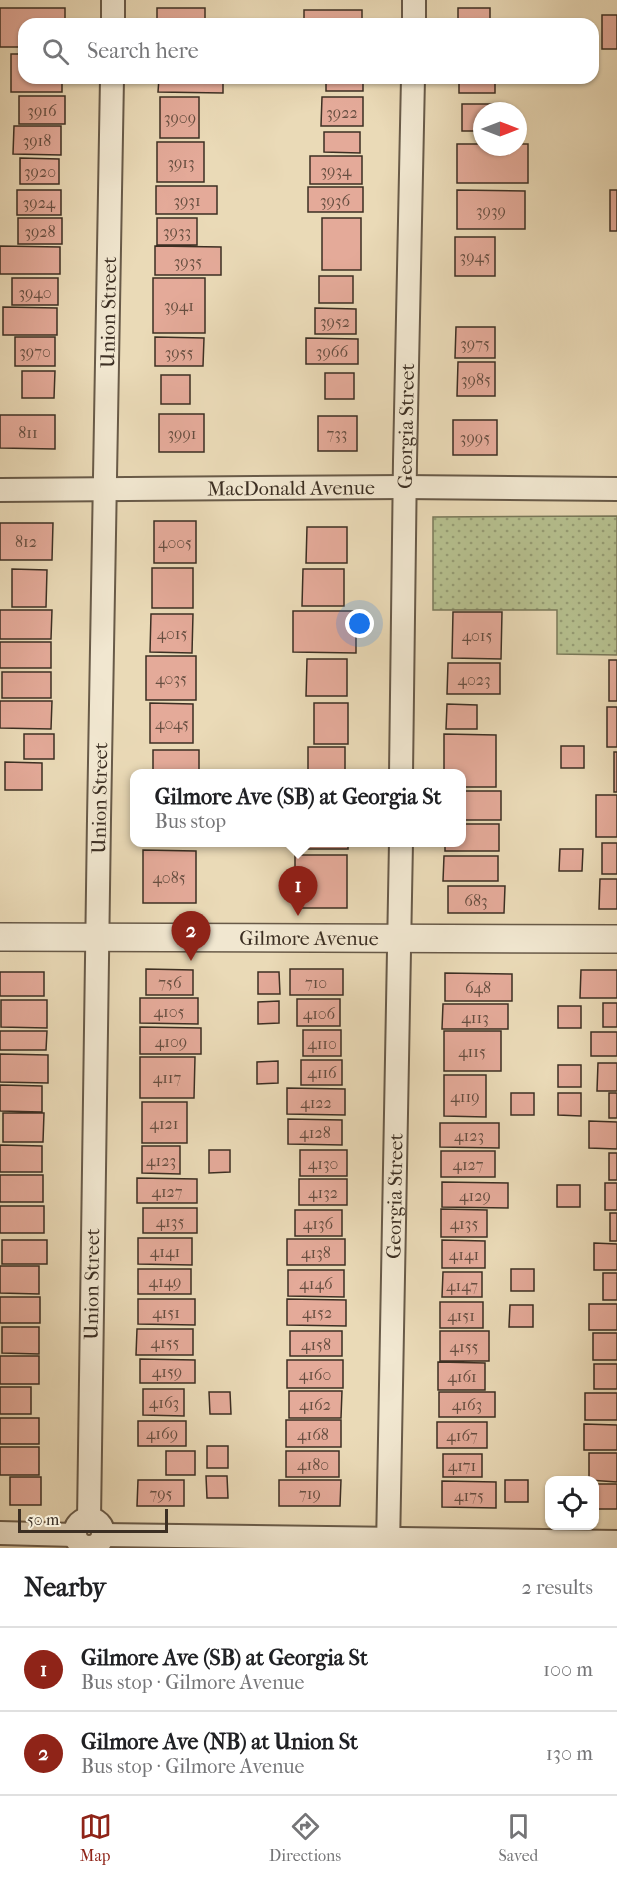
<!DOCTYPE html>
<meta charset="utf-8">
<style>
body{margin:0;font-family:"IM FELL French Canon",serif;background:#f2f2f2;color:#202124}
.controls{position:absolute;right:18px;bottom:18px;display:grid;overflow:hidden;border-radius:12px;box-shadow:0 2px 4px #0004}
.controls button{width:54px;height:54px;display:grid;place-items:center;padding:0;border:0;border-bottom:2px solid #e0e0e0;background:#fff;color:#202124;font:30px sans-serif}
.compass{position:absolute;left:473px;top:102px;width:54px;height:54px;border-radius:50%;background:#fff;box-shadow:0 2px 4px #0004;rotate:90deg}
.scale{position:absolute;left:18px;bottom:15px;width:150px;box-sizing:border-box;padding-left:6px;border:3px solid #3c2f23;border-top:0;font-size:16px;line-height:21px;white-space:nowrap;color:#3c2f23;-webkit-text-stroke:4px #f1e7d0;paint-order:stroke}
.you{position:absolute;left:360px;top:624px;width:21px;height:21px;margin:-15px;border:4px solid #fff;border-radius:50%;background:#1a73e8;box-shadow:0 0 0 9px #1a73e833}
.badge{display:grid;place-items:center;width:39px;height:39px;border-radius:50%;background:#8f2418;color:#fff;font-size:20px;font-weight:700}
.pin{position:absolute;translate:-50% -50px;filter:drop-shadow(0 2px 3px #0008)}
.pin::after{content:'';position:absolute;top:32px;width:21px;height:18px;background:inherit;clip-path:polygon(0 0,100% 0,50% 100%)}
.popup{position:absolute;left:130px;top:769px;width:336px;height:78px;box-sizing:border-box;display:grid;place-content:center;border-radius:12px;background:#fff;filter:drop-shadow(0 2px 4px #0005);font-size:20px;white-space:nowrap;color:#757577}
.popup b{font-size:22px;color:#202124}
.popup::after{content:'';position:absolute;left:50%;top:100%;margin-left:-12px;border:12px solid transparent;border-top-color:#fff}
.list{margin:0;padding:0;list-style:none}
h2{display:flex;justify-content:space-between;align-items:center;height:78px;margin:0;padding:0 24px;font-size:26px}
h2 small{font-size:20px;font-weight:400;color:#757577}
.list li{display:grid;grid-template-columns:39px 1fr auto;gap:18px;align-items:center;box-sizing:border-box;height:84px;padding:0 24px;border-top:2px solid #e0e0e0}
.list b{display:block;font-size:22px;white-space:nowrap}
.list p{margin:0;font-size:20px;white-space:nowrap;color:#757577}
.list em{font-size:20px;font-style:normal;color:#757577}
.icon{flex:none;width:33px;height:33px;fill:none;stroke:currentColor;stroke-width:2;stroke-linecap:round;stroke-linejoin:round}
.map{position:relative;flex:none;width:617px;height:1548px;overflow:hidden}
.search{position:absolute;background:#fff;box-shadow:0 2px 4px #0004;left:18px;right:18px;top:18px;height:66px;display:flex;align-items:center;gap:15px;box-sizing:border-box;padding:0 21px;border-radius:18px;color:#757577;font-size:22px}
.sheet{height:246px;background:#fff}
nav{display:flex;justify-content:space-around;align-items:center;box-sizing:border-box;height:84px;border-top:2px solid #e0e0e0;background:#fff;font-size:16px;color:#757577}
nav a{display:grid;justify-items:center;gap:3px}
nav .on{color:#8f2418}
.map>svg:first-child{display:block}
</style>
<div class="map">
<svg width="617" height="1548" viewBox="0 0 617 1548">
<defs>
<pattern id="park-dots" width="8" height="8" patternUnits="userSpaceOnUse" patternTransform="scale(1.5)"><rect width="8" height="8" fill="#b6c08f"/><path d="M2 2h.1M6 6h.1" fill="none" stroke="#959c74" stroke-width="1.8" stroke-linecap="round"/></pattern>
</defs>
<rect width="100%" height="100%" fill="#eadab7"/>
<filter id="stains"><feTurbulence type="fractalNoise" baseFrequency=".00333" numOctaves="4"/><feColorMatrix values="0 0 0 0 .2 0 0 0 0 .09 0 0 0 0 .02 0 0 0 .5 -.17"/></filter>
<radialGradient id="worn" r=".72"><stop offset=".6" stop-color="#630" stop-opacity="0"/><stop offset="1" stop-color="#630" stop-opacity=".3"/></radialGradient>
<path fill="url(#park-dots)" stroke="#797859" stroke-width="1.5" d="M 617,516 L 617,655 L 557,654 L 557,610 L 433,610 L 433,517 Z"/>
<path fill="#e4aa99" stroke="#3c2f23" stroke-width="1.5" d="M 0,8 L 65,8 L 65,24 L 24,24 L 24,47 L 0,47 Z
M 157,8 L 205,8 L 205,24 L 157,24 Z
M 458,8 L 490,8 L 490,24 L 458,24 Z
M 304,10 L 362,10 L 362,24 L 304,24 Z
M 602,15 L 617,15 L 617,49 L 602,49 Z
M 11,54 L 24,54 L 24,78 L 62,78 L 62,92 L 11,92 Z
M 159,78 L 223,78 L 223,93 L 158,92 Z
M 326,78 L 363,78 L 363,91 L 326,91 Z
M 459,78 L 495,78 L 495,93 L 459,93 Z
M 19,96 L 65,96 L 65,124 L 19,124 Z
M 160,97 L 199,97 L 199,138 L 160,138 Z
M 322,97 L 363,97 L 363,126 L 321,126 Z
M 462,104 L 498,104 L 498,111 L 482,111 L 482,131 L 462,131 Z
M 14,126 L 61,126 L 61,155 L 13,154 Z
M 324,132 L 360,132 L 360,153 L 324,152 Z
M 157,142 L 204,142 L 204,182 L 157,182 Z
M 457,144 L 482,144 L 482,147 L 518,147 L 518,144 L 528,144 L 528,183 L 457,183 Z
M 310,156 L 362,156 L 362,184 L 310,184 Z
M 20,158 L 59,159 L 59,184 L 20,184 Z
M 156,186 L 217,186 L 217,214 L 156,214 Z
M 308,187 L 363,187 L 363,212 L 308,212 Z
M 17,190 L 61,190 L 61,215 L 17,215 Z
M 457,190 L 525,191 L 525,229 L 457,229 Z
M 610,190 L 617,190 L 617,231 L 610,231 Z
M 18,218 L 62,218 L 62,244 L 18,244 Z
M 157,218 L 197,218 L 197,245 L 157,245 Z
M 322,218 L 361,218 L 361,270 L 322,270 Z
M 455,237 L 495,237 L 495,276 L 455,276 Z
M 0,246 L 60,247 L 60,274 L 0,274 Z
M 155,246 L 221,247 L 221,275 L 155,275 Z
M 319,276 L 353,276 L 353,303 L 319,303 Z
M 12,278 L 58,278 L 58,305 L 12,305 Z
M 153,278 L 205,278 L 205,333 L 153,333 Z
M 3,307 L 57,308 L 57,335 L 3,335 Z
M 315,308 L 356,309 L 356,334 L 315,334 Z
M 456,327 L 495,327 L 495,358 L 455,358 Z
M 15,337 L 55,337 L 55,366 L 15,366 Z
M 155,337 L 204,338 L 203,366 L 155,366 Z
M 306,338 L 358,339 L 358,364 L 306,364 Z
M 458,362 L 495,362 L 495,396 L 457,396 Z
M 22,371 L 55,371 L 54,398 L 22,398 Z
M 325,373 L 354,373 L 354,399 L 325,399 Z
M 161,375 L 190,375 L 190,404 L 161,404 Z
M 159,414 L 204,414 L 204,452 L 159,452 Z
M 0,415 L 55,415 L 55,449 L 0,448 Z
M 318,416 L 357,416 L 357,451 L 318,451 Z
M 453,420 L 497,420 L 497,455 L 453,455 Z
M 154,521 L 196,521 L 196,563 L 154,563 Z
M 0,523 L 53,523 L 52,560 L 0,560 Z
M 307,527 L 347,527 L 347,563 L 306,563 Z
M 152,568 L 193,568 L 193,608 L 152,608 Z
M 12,569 L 47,570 L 46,607 L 12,607 Z
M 303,569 L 344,569 L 344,606 L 302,606 Z
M 0,610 L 52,610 L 51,639 L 0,639 Z
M 293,611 L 356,611 L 356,653 L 293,652 Z
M 453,612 L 502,612 L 501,659 L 452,658 Z
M 151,614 L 193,614 L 192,653 L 150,652 Z
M 0,642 L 51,642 L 51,668 L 0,668 Z
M 146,656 L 196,656 L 196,700 L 146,700 Z
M 307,659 L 347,659 L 347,696 L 306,696 Z
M 609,660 L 617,660 L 617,701 L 609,701 Z
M 448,663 L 500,663 L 500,694 L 447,694 Z
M 2,672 L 51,672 L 51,698 L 2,698 Z
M 0,701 L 52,701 L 51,729 L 0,728 Z
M 150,703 L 193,704 L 193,743 L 150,743 Z
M 314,703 L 348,703 L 348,744 L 314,744 Z
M 447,704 L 477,705 L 477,729 L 446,729 Z
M 607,707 L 617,707 L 617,747 L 607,747 Z
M 24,734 L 54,734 L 54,759 L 24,759 Z
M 444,734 L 496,735 L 496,787 L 461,787 L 461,774 L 444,774 Z
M 561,746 L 584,746 L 584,768 L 561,768 Z
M 308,747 L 345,747 L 345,774 L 308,774 Z
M 153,750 L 199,750 L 199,774 L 153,774 Z
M 614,752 L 617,752 L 617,792 L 614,792 Z
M 5,762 L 42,763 L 42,790 L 5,790 Z
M 461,791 L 501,791 L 501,820 L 461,820 Z
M 596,795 L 617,795 L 617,837 L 596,837 Z
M 461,824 L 499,824 L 499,851 L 445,851 L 445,842 L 461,842 Z
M 145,842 L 194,842 L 194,845 L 145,845 Z
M 308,842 L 348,842 L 348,849 L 308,849 Z
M 602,843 L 617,843 L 617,874 L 602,874 Z
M 560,849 L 583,849 L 582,871 L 559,871 Z
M 143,850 L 196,851 L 196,903 L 143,903 Z
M 295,855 L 347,855 L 347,908 L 295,908 Z
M 444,856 L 498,856 L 498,881 L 443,881 Z
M 600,879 L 617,879 L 617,909 L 599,909 Z
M 448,886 L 505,886 L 504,913 L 448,913 Z
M 146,969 L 193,970 L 193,995 L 146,995 Z
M 290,969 L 343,969 L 343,995 L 290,995 Z
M 581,970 L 617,970 L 617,998 L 580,998 Z
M 0,972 L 44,972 L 44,996 L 0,996 Z
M 258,972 L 279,972 L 280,994 L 258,994 Z
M 445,973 L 512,974 L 512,1001 L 445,1001 Z
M 140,998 L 198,998 L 198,1024 L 140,1023 Z
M 297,999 L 340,999 L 340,1026 L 297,1026 Z
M 1,1000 L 47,1000 L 47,1028 L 1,1027 Z
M 279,1001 L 279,1023 L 258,1024 L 258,1002 Z
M 603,1003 L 617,1003 L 617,1027 L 603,1027 Z
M 443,1004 L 508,1004 L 508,1029 L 442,1029 Z
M 558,1006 L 581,1006 L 581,1028 L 558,1028 Z
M 140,1027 L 201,1028 L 201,1054 L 140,1054 Z
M 303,1030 L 341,1030 L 341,1056 L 303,1056 Z
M 0,1031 L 47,1031 L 46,1050 L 0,1050 Z
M 444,1031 L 501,1031 L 501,1071 L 444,1071 Z
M 591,1032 L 617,1032 L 617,1056 L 591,1056 Z
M 0,1054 L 48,1055 L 48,1083 L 0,1082 Z
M 140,1057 L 195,1057 L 194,1098 L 140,1098 Z
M 301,1060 L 342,1060 L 342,1085 L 301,1085 Z
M 278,1061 L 278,1083 L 257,1084 L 257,1062 Z
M 598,1063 L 617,1063 L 617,1091 L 597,1091 Z
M 558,1065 L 581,1065 L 581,1087 L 558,1087 Z
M 444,1075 L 486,1075 L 486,1117 L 444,1116 Z
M 0,1085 L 42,1086 L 42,1112 L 0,1111 Z
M 287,1088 L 345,1089 L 345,1115 L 287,1114 Z
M 511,1093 L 534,1093 L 534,1115 L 511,1115 Z
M 558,1093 L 581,1093 L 581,1116 L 558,1115 Z
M 609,1093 L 617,1093 L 617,1118 L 609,1118 Z
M 142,1102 L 187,1102 L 187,1143 L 142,1143 Z
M 3,1113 L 44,1113 L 43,1142 L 3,1142 Z
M 288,1119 L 342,1120 L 342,1145 L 288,1144 Z
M 589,1121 L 617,1122 L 617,1149 L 589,1148 Z
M 440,1123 L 499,1123 L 499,1148 L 440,1147 Z
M 0,1145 L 42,1146 L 42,1172 L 0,1172 Z
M 142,1146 L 180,1146 L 180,1174 L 142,1173 Z
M 209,1150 L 230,1150 L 230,1172 L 209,1173 Z
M 300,1150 L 347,1150 L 347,1176 L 300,1176 Z
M 441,1151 L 495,1151 L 495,1177 L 441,1177 Z
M 609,1153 L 617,1153 L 617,1180 L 609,1180 Z
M 0,1175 L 43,1175 L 43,1202 L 0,1202 Z
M 137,1178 L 197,1179 L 197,1203 L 137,1203 Z
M 299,1179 L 347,1179 L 347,1205 L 299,1205 Z
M 442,1182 L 508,1183 L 508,1208 L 442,1207 Z
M 605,1183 L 617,1183 L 617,1210 L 605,1210 Z
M 557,1185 L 580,1185 L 580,1207 L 557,1207 Z
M 0,1206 L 44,1206 L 44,1233 L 0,1233 Z
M 143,1208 L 197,1208 L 197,1233 L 143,1233 Z
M 441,1209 L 487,1210 L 487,1237 L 441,1237 Z
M 295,1210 L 342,1210 L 342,1236 L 295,1236 Z
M 610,1213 L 617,1213 L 617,1241 L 610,1241 Z
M 138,1238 L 192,1238 L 192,1265 L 138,1264 Z
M 287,1239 L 345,1239 L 345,1265 L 287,1265 Z
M 2,1240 L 47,1240 L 47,1264 L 2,1264 Z
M 442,1240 L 485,1241 L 485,1268 L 442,1268 Z
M 594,1243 L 617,1244 L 617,1270 L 594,1270 Z
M 0,1266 L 39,1266 L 39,1294 L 0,1293 Z
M 138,1269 L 191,1269 L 191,1294 L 138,1294 Z
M 511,1269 L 534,1269 L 534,1291 L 511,1291 Z
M 288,1270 L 344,1270 L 344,1297 L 288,1296 Z
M 443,1272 L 482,1272 L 482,1297 L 442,1297 Z
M 603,1273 L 617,1273 L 617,1300 L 603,1300 Z
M 0,1297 L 40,1297 L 40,1323 L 0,1323 Z
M 138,1299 L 195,1299 L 195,1325 L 138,1324 Z
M 287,1299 L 346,1300 L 346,1326 L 287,1325 Z
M 440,1302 L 483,1302 L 483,1328 L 440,1328 Z
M 589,1304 L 617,1304 L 617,1330 L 589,1330 Z
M 510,1305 L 533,1305 L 533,1327 L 509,1327 Z
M 2,1327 L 39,1327 L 39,1354 L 2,1353 Z
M 137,1329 L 193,1329 L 193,1355 L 136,1355 Z
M 290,1331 L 342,1331 L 342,1356 L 290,1356 Z
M 440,1331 L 489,1331 L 489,1361 L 440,1361 Z
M 593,1333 L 617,1333 L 617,1360 L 593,1360 Z
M 0,1356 L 39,1356 L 39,1384 L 0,1384 Z
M 140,1359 L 195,1360 L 195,1383 L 140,1383 Z
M 287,1360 L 343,1360 L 343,1388 L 287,1388 Z
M 438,1362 L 485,1363 L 485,1390 L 438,1390 Z
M 594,1364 L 617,1364 L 617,1389 L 594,1389 Z
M 0,1387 L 31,1387 L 31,1414 L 0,1414 Z
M 143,1389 L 184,1389 L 184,1416 L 143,1415 Z
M 289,1391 L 342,1391 L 341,1418 L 289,1418 Z
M 209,1392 L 230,1392 L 231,1414 L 210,1414 Z
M 439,1392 L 495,1392 L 495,1417 L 439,1417 Z
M 585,1393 L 617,1393 L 617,1420 L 585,1420 Z
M 0,1418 L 39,1418 L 39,1444 L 0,1444 Z
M 286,1420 L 341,1420 L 341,1447 L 286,1447 Z
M 138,1421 L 186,1421 L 186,1446 L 138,1446 Z
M 437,1422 L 487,1422 L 487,1448 L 437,1448 Z
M 584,1424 L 617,1425 L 617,1450 L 584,1450 Z
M 207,1446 L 228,1446 L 228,1468 L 207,1468 Z
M 0,1447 L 39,1447 L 39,1475 L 0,1475 Z
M 166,1451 L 195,1451 L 195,1475 L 166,1475 Z
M 286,1451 L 339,1451 L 339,1477 L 286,1477 Z
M 589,1453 L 617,1453 L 617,1482 L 589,1480 Z
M 443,1454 L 482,1454 L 482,1477 L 443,1477 Z
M 206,1476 L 227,1476 L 228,1498 L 207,1498 Z
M 10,1477 L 41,1477 L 41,1505 L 10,1505 Z
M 138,1480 L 184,1480 L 184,1506 L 137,1506 Z
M 279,1480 L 341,1480 L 340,1506 L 279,1506 Z
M 505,1480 L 528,1480 L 528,1502 L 505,1502 Z
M 442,1481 L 496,1482 L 496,1508 L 442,1507 Z
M 594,1484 L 617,1484 L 617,1509 L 594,1509 Z"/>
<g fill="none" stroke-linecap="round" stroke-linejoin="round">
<g stroke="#685a48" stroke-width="26">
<g id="minor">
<path d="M 113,24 L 113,0"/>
<path d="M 414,24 L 414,0"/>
<path id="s1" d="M 0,490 L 404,487 L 617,489"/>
<path id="s2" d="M 401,774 L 405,461 L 413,78"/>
<circle cx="89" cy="1533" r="14"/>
<path id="s3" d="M 89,1520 C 93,1039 105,559 112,78"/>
<path d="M 0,1533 L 75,1535"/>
<path d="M 103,1535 L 617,1542"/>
<path id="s4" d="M 388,1548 L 401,842"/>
</g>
</g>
<g stroke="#685a48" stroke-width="30">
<g id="tertiary">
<path id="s5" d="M 0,937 L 617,939"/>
</g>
</g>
<use href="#minor" stroke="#f1e7d0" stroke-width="22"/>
<use href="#tertiary" stroke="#f1e7d0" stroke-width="27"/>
</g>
<g text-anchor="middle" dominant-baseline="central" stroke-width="5" stroke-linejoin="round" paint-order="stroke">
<g font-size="16" fill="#664e40">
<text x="42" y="110">3916</text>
<text x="342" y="112">3922</text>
<text x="180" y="117">3909</text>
<text x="37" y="140">3918</text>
<text x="181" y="162">3913</text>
<text x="336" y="170">3934</text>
<text x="40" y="171">3920</text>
<text x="187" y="200">3931</text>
<text x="335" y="200">3936</text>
<text x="39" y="202">3924</text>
<text x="491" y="210">3939</text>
<text x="40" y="231">3928</text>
<text x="177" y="231">3933</text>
<text x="475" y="256">3945</text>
<text x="188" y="261">3935</text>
<text x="35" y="292">3940</text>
<text x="179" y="305">3941</text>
<text x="335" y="321">3952</text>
<text x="475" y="343">3975</text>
<text x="35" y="351">3970</text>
<text x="332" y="351">3966</text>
<text x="179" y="352">3955</text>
<text x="476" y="379">3985</text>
<text x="28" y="432">811</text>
<text x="182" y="433">3991</text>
<text x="337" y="433">733</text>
<text x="475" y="437">3995</text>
<text x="26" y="541">812</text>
<text x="175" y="542">4005</text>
<text x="172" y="633">4015</text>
<text x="477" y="635">4015</text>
<text x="171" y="678">4035</text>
<text x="474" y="679">4023</text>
<text x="172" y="723">4045</text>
<text x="169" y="877">4085</text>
<text x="476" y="900">683</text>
<text x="170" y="982">756</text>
<text x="316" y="982">710</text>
<text x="478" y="987">648</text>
<text x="169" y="1011">4105</text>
<text x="319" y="1013">4106</text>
<text x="475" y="1017">4113</text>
<text x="171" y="1041">4109</text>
<text x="322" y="1043">4110</text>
<text x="472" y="1051">4115</text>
<text x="322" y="1072">4116</text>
<text x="167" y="1077">4117</text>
<text x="465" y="1096">4119</text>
<text x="316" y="1102">4122</text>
<text x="164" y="1123">4121</text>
<text x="315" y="1132">4128</text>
<text x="469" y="1135">4123</text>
<text x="161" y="1160">4123</text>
<text x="323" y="1163">4130</text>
<text x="468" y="1164">4127</text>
<text x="167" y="1191">4127</text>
<text x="323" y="1192">4132</text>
<text x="475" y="1195">4129</text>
<text x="170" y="1221">4135</text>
<text x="318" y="1223">4136</text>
<text x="464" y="1223">4135</text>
<text x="165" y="1251">4141</text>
<text x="316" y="1252">4138</text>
<text x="464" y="1254">4141</text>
<text x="165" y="1281">4149</text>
<text x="316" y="1283">4146</text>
<text x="462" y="1285">4147</text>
<text x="166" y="1312">4151</text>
<text x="317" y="1312">4152</text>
<text x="461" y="1315">4151</text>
<text x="165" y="1342">4155</text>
<text x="316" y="1344">4158</text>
<text x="464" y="1346">4155</text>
<text x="167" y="1371">4159</text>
<text x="315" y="1374">4160</text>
<text x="462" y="1376">4161</text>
<text x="164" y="1402">4163</text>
<text x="315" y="1404">4162</text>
<text x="467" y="1404">4163</text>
<text x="162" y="1433">4169</text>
<text x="313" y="1434">4168</text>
<text x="462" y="1435">4167</text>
<text x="313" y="1464">4180</text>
<text x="462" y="1465">4171</text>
<text x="161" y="1493">795</text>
<text x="310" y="1493">719</text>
<text x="469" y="1495">4175</text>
</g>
<g font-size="20" fill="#3c2f23" stroke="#f1e7d0">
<text stroke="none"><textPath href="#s3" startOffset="1208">Union Street</textPath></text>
<text stroke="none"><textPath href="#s2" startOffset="348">Georgia Street</textPath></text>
<text stroke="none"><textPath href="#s1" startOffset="291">MacDonald Avenue</textPath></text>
<text stroke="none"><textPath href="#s3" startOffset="722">Union Street</textPath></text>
<text stroke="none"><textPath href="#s5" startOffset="309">Gilmore Avenue</textPath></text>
<text stroke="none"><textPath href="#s4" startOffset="352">Georgia Street</textPath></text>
<text stroke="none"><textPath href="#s3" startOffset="236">Union Street</textPath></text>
</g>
</g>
<rect width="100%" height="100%" filter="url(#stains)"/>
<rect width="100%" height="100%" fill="url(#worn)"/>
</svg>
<div class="controls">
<button><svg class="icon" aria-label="locate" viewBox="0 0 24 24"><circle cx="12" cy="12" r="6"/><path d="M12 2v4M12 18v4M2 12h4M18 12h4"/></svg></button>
</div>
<svg class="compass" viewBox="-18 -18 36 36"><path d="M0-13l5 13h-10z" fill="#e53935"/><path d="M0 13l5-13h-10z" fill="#757577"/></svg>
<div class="scale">50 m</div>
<div class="you"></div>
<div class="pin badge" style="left:298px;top:916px">1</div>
<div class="popup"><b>Gilmore Ave (SB) at Georgia St</b>Bus stop</div>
<div class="pin badge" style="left:191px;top:961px">2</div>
<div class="search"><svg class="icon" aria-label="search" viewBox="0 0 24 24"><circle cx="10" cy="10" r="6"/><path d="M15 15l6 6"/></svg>Search here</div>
</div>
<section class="sheet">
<h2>Nearby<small>2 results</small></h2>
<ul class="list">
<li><span class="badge">1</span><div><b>Gilmore Ave (SB) at Georgia St</b><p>Bus stop · Gilmore Avenue</p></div><em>100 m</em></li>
<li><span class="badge">2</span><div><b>Gilmore Ave (NB) at Union St</b><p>Bus stop · Gilmore Avenue</p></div><em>130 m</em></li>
</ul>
</section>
<nav>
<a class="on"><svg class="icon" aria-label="map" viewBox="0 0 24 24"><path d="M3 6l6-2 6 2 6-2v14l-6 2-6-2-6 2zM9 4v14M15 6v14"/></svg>Map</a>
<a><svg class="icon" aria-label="directions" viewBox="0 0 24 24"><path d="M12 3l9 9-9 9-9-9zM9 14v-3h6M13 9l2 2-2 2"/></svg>Directions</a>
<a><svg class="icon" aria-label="saved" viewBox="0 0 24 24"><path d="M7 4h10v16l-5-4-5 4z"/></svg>Saved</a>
</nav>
